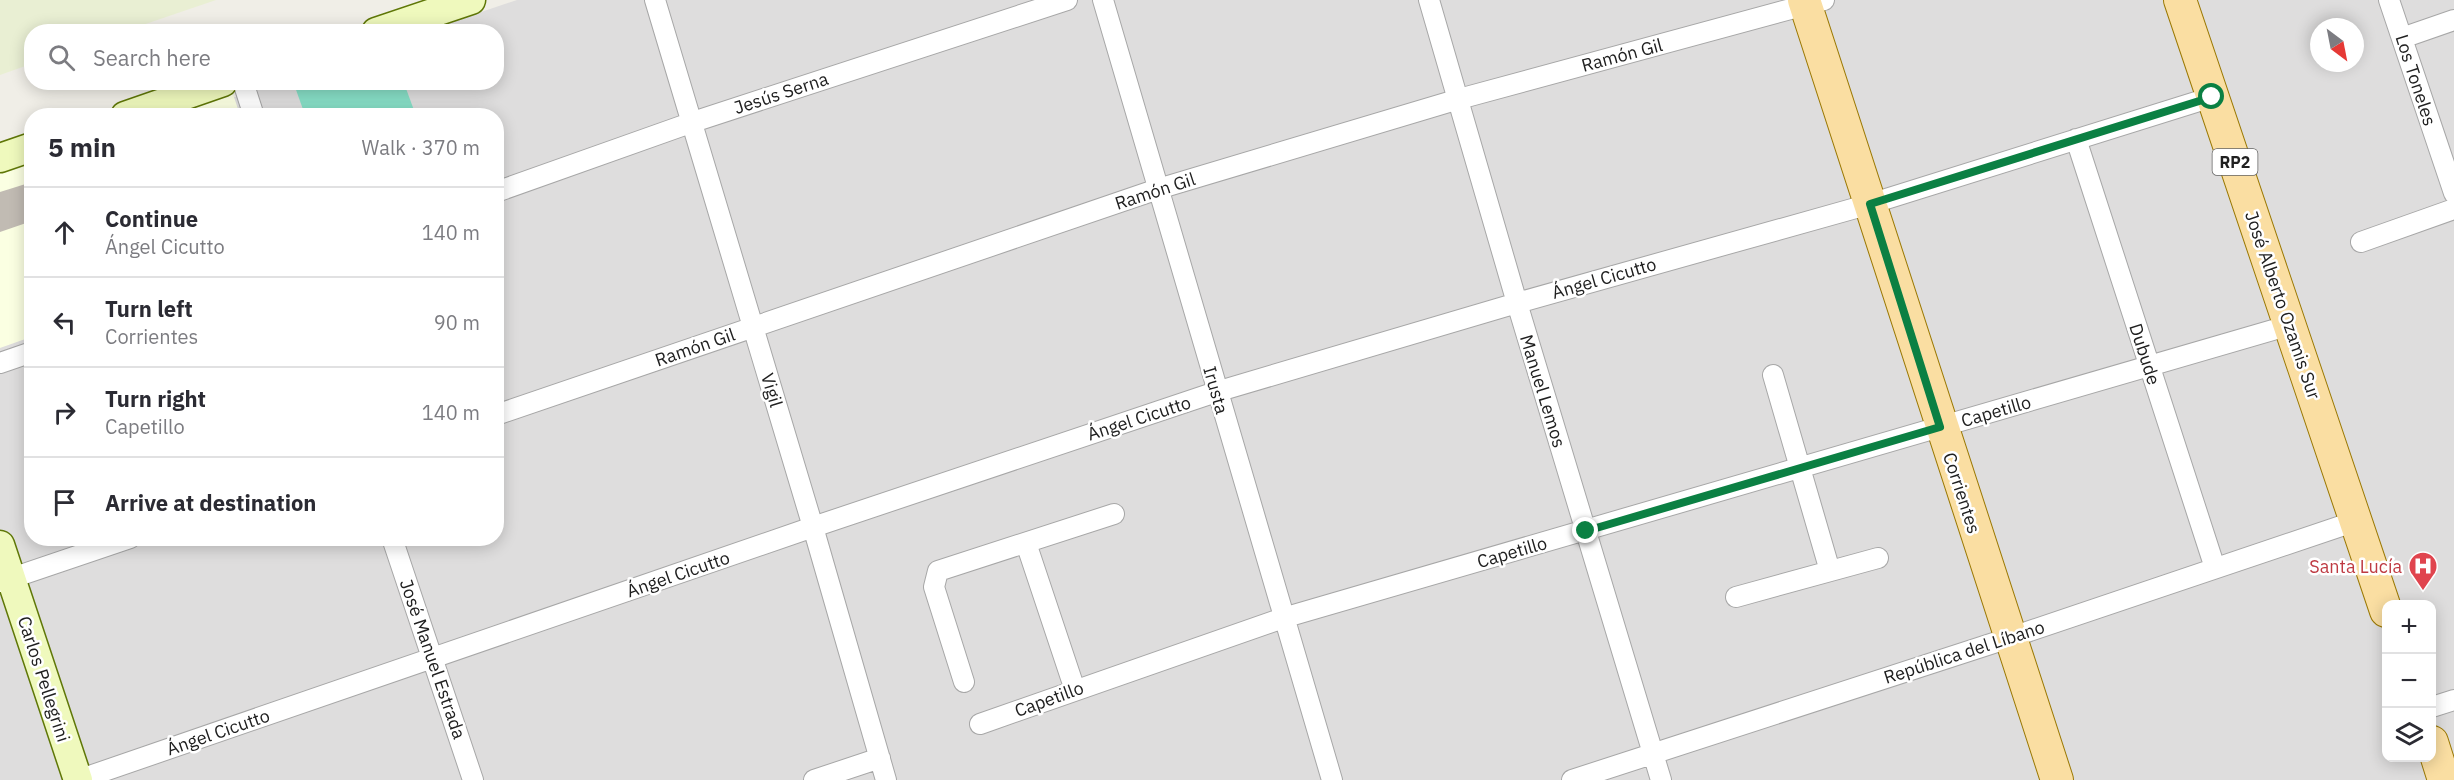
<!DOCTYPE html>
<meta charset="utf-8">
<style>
body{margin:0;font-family:"IBM Plex Sans",sans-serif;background:#f2f2f3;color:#2b2b33}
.controls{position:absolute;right:18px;bottom:18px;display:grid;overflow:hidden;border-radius:12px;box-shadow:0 3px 15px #0003}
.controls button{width:54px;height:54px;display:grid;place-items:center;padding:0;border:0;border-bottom:2px solid #e1e1e2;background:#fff;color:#2b2b33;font:30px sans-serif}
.compass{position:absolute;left:2310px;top:18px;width:54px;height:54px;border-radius:50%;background:#fff;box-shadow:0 3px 15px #0003;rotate:148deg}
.stop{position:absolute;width:18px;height:18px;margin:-14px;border:4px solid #0b8043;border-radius:50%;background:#fff}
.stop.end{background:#0b8043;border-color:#fff;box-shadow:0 2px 6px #0008}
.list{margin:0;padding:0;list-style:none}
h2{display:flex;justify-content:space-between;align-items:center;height:78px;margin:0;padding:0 24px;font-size:26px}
h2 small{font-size:20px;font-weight:400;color:#7c7c81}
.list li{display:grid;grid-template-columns:39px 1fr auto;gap:18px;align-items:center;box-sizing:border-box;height:90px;padding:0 24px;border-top:2px solid #e1e1e2}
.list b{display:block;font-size:22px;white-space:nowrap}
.list p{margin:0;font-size:20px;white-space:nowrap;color:#7c7c81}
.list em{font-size:20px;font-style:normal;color:#7c7c81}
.icon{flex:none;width:33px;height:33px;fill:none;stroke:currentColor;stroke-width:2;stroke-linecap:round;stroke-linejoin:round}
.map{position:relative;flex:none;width:2454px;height:780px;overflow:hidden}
.search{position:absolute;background:#fff;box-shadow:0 3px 15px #0003;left:24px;top:24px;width:480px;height:66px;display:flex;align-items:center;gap:15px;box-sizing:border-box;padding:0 21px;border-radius:24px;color:#7c7c81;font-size:22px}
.panel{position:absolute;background:#fff;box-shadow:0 3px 15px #0003;left:24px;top:108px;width:480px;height:438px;border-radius:24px}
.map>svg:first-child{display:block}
</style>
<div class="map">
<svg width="2454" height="780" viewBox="0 0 2454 780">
<rect width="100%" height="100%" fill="#f0eee7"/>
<path fill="#dedddd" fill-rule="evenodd" d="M 517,0 L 2454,0 L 2454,780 L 0,780 L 0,177 L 31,167 L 32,538 L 496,538 L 496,116 L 181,115 L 277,83 L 496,82 L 496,32 L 425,31 ZM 2319,27 L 2355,27 L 2355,63 L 2319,63 ZM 2386,604 L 2432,604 L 2432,758 L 2386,758 Z"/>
<path fill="#fbffe2" d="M 233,94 L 240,115 L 170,115 Z
M 31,163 L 31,337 L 0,348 L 0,173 Z"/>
<path fill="#e9efd3" d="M 0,0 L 216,0 L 125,31 L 32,32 L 31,64 L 0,75 Z"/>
<path fill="#87dec6" d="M 307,83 L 404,83 L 415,113 L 408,116 L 305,115 L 295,87 Z"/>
<path fill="#c1bbb3" d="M 32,182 L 32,221 L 0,232 L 0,192 Z"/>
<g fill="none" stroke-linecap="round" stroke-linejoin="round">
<g stroke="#a7a7a7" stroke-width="22">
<path id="street" d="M 655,0 L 813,527 L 886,780
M 1103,0 L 1332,780
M 1429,0 L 1517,303 L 1661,780
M 2389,0 L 2454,193
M 2402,38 L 2454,20
M 243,82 L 254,116
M 2076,139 L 2215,568
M 496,192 L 693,122 L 1067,0
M 2361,242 L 2454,209
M 0,363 L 32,352
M 1773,375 L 1830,571
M 496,415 L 1158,189 L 1459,99 L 1824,0
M 392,538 L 473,780
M 1026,543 L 1075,690
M 0,582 L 130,538
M 1736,597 L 1878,558
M 964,682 L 934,587 L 938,571 L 1114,514
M 2432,707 L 2454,700
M 980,724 L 1283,618 L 2290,325
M 78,780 L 813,527 L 1216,392 L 1517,303 L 1870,204 L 2212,97
M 814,780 L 880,758
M 1572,780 L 2009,638 L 2356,521"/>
</g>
<g stroke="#5f7707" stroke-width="31">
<path id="secondary" d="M 376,32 L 471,0
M 125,116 L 223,82
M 0,158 L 32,147
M 0,545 L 78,780"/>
</g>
<g stroke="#9a7803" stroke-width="34">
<path id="primary" d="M 1804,0 L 2057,780
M 2180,0 L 2386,611
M 2432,742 L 2444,780"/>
</g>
<use href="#street" stroke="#fff" stroke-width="20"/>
<use href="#secondary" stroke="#eff9bd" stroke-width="28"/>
<use href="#primary" stroke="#fadea2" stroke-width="32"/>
</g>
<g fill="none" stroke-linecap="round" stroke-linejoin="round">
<path stroke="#0b8043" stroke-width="8" d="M 1586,531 L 1940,427 L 1870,204 L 2212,97"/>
</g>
<defs>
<g id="hospital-pin" transform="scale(1.5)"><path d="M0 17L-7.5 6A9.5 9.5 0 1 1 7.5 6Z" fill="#e0444e" stroke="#fff"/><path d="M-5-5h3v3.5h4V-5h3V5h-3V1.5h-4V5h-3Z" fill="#fff"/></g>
</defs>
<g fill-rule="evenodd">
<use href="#hospital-pin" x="2423" y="566"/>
</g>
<g text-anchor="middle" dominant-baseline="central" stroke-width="5" stroke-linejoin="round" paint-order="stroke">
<rect fill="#fff" stroke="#636363" stroke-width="1.5" x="2212.5" y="149" width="45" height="26" rx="4.5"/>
<g font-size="16" font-weight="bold" fill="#202020">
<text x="2235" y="162">RP2</text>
</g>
<g font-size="18" fill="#202020" stroke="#fff">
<text transform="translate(1622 55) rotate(-15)">Ramón Gil</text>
<text transform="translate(2416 80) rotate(72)">Los Toneles</text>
<text transform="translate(781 93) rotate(-18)">Jesús Serna</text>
<text transform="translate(1155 191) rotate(-18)">Ramón Gil</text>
<text transform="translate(1604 278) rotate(-16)">Ángel Cicutto</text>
<text transform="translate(2283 305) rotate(71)">José Alberto Ozamis Sur</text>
<text transform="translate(695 347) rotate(-19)">Ramón Gil</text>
<text transform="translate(2145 354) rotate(72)">Dubude</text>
<text transform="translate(772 390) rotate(73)">Vigil</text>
<text transform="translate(1216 390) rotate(74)">Irusta</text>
<text transform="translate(1543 391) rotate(73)">Manuel Lemos</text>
<text transform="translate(1996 411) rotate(-16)">Capetillo</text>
<text transform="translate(1139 418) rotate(-18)">Ángel Cicutto</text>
<text transform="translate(1962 493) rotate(72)">Corrientes</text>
<text transform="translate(1512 552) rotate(-16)">Capetillo</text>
<text transform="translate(678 574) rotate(-19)">Ángel Cicutto</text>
<text transform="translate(1964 652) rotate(-18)">República del Líbano</text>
<text transform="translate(433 659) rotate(71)">José Manuel Estrada</text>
<text transform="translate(44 679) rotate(72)">Carlos Pellegrini</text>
<text transform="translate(1049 699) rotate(-20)">Capetillo</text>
<text transform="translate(218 732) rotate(-19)">Ángel Cicutto</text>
</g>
<g font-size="18" fill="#be3a42" stroke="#fff" text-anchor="end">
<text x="2402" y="566">Santa Lucía</text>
</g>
</g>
</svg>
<div class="controls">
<button>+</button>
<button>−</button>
<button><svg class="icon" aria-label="layers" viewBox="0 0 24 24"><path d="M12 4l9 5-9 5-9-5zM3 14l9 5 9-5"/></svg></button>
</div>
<svg class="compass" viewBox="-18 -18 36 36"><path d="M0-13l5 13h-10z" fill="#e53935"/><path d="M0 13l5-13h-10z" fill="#7c7c81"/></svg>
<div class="stop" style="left:2212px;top:97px"></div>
<div class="stop end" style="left:1586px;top:531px"></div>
<div class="search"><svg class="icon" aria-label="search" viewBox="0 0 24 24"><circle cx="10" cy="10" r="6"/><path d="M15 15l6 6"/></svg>Search here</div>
<section class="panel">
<h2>5 min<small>Walk · 370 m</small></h2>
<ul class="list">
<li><svg class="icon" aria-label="ahead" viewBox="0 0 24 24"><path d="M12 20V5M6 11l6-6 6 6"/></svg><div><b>Continue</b><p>Ángel Cicutto</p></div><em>140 m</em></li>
<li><svg class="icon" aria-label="left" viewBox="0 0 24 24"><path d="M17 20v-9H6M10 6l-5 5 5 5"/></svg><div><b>Turn left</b><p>Corrientes</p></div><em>90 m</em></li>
<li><svg class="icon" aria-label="right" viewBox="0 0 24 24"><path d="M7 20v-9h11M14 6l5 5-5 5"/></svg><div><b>Turn right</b><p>Capetillo</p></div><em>140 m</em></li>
<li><svg class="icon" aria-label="arrive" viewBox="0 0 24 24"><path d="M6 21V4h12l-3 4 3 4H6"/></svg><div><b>Arrive at destination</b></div></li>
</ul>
</section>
</div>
